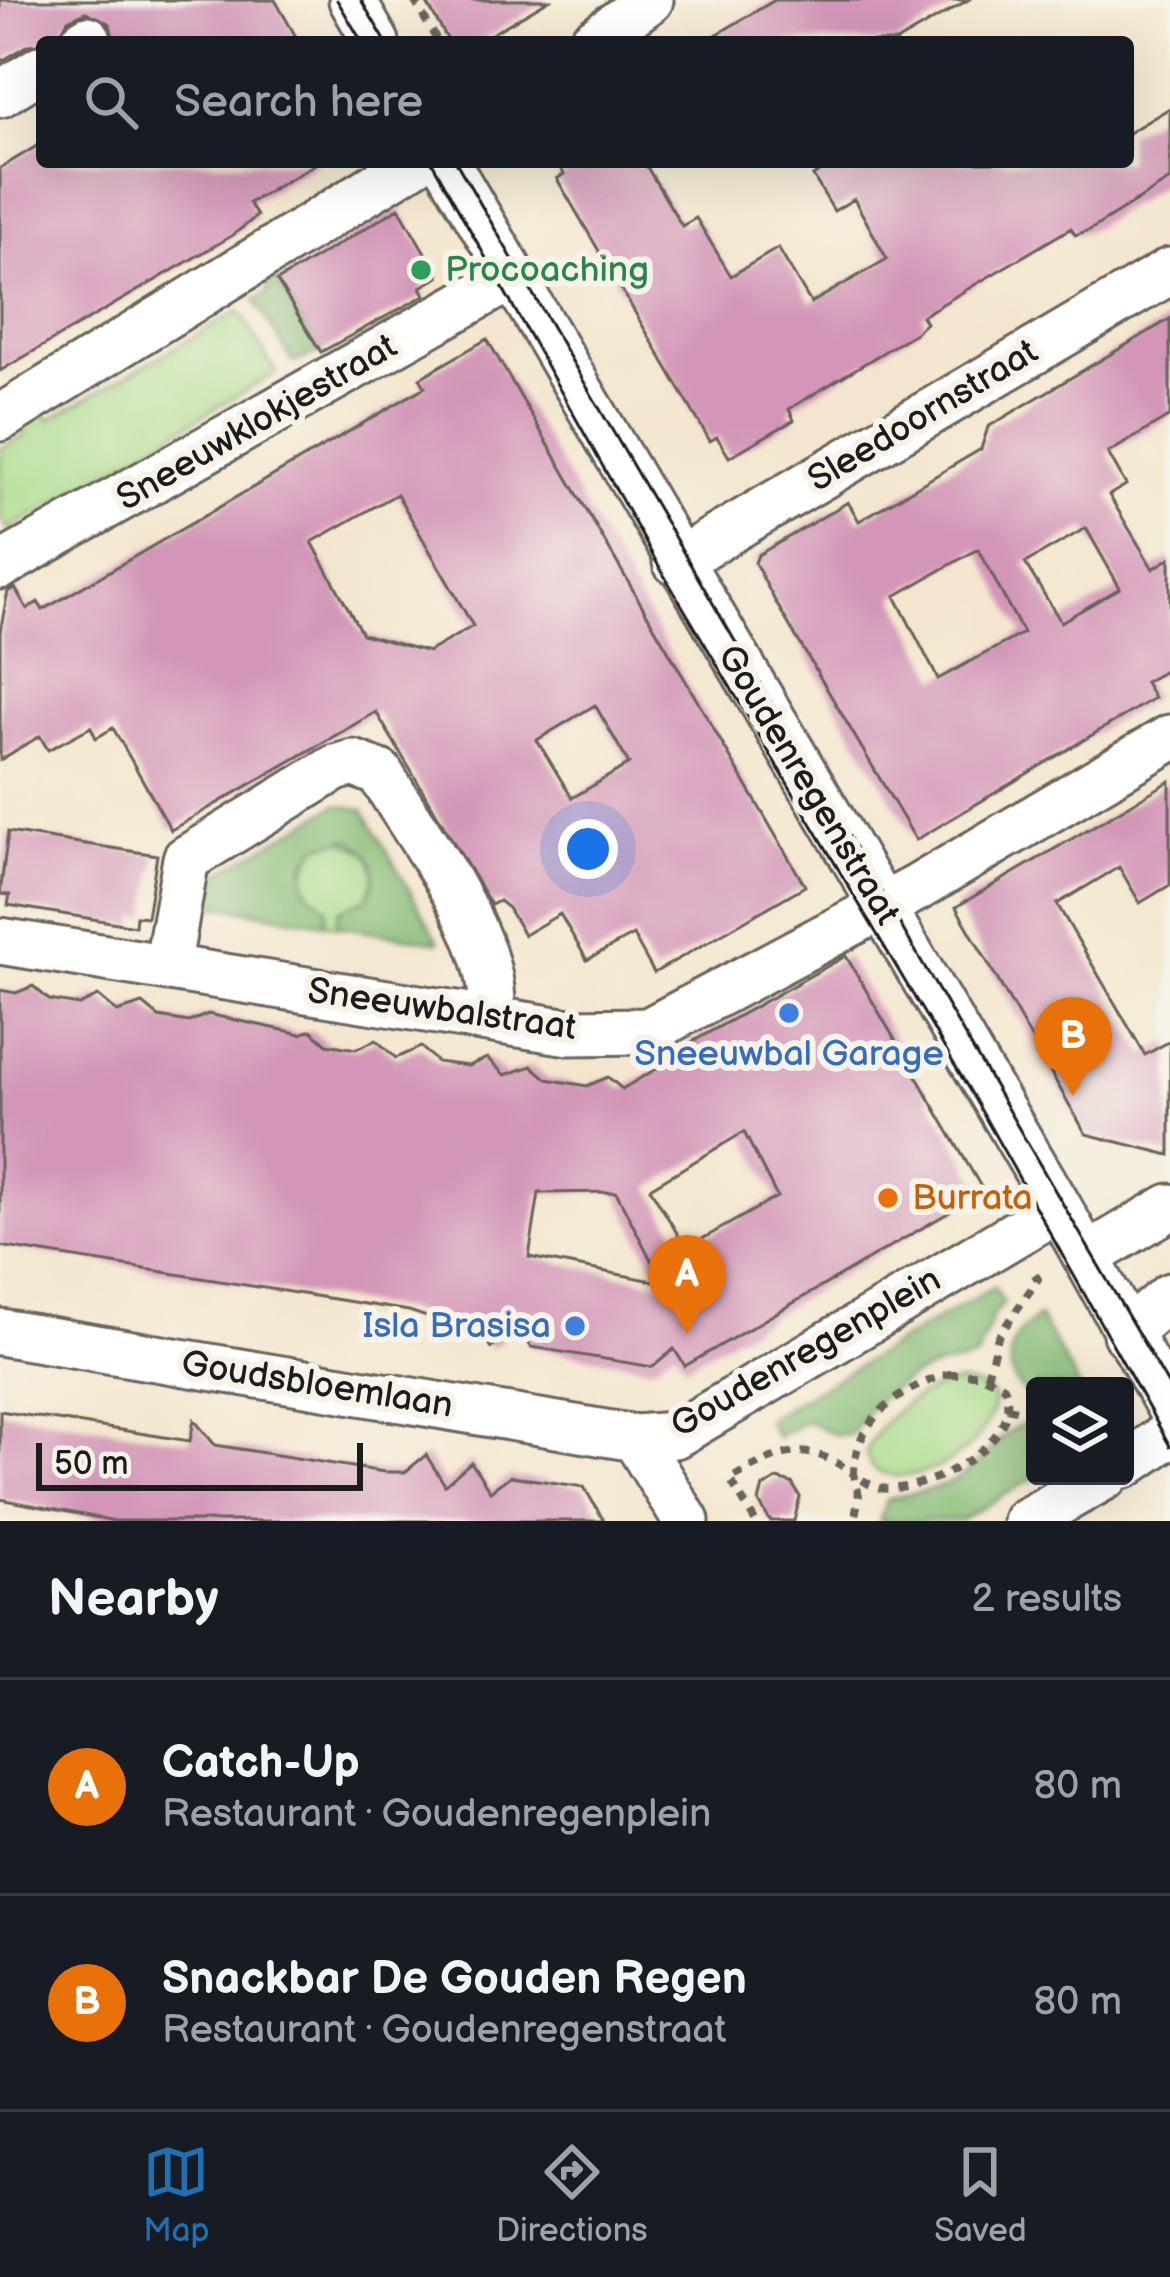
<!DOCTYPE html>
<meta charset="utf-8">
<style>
body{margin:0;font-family:"Balsamiq Sans",sans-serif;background:#20242c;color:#f1f3f6}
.controls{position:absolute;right:36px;bottom:36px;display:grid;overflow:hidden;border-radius:12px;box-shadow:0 12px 48px #0002}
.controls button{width:108px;height:108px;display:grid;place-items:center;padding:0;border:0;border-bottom:3px solid #363941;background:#171b24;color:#f1f3f6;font:60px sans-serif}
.scale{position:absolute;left:36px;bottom:30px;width:327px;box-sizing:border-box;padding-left:12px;border:6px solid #1c1c1c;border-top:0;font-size:33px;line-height:42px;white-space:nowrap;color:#1c1c1c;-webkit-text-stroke:9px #f7f3e8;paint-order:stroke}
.you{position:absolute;left:588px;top:849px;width:42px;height:42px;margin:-30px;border:9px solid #fff;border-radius:50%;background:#1a73e8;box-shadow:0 0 0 18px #1a73e833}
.badge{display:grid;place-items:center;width:78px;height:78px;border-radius:50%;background:#1f6fb2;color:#fff;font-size:39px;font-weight:700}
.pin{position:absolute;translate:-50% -99px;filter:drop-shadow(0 3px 6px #0008)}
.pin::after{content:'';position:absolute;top:63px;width:42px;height:36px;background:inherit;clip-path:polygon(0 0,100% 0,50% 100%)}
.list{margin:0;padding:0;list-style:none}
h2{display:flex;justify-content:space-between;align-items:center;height:156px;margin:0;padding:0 48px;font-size:51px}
h2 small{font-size:39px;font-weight:400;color:#9ea1a6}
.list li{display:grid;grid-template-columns:78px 1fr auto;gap:36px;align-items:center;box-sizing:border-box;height:216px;padding:0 48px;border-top:3px solid #363941}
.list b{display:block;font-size:45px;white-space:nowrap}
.list p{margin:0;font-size:39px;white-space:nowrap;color:#9ea1a6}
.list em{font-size:39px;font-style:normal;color:#9ea1a6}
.icon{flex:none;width:66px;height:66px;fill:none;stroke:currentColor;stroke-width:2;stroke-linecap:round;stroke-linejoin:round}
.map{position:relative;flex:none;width:1170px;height:1521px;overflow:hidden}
.search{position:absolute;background:#171b24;box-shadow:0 12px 48px #0002;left:36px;right:36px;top:36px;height:132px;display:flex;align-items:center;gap:30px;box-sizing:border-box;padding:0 42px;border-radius:12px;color:#9ea1a6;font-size:45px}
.sheet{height:588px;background:#171b24}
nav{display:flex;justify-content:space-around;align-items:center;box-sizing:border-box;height:168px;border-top:3px solid #363941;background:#171b24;font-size:33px;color:#9ea1a6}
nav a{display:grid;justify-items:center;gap:6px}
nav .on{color:#1f6fb2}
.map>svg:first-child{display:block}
</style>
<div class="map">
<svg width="1170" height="1521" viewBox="0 0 1170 1521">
<rect width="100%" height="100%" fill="#f7f3e8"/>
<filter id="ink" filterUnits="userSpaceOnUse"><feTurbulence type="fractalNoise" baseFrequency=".00833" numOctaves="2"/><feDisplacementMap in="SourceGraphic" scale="24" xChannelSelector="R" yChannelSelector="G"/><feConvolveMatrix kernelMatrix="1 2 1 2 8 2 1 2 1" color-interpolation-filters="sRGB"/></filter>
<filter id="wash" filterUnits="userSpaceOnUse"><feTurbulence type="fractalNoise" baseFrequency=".004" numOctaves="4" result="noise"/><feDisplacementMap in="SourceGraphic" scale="48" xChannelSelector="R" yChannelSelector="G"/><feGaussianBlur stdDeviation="2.7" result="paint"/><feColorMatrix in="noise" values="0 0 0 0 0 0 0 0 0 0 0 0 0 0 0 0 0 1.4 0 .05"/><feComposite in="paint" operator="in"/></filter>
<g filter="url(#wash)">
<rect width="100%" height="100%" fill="#f4e6ce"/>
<path fill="#a9db8a" stroke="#627c53" stroke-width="3" d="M 239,311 L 276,373 L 8,530 L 0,516 L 0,449 L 26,435 L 17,418 L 39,405 L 49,420 Z
M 338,838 L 369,853 L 376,876 L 367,898 L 340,910 L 337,926 L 325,923 L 327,908 L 313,899 L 303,878 L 316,846 Z
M 960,1383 L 985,1388 L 994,1399 C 991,1448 915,1495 872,1468 L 866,1454 C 879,1415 920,1389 960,1383 Z"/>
<path fill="#86bb76" stroke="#516c49" stroke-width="3" d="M 275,279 L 321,352 L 293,363 L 255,300 L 269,292 L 266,284 Z
M 337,805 L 363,809 L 439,942 L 337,926 L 340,910 L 367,898 C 381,874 375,852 349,839 L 317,846 L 304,866 L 306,890 L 327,908 L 325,923 L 207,904 L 212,877 Z
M 994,1287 L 1004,1304 L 994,1313 L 977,1357 C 965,1364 954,1363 941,1366 C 903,1376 871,1401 852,1434 L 836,1435 L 807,1421 L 777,1437 L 766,1419 Z
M 1039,1317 L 1079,1386 L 1035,1386 L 1035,1401 C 998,1379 1004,1337 1039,1317 Z
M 1025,1425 L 1035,1426 L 1037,1476 L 960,1521 L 880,1521 L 886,1500 C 911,1492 935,1492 959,1478 C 984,1464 998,1431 1025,1425 Z"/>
<g id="blocks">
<path fill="#d396b8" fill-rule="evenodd" d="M 0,0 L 275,0 L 299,42 L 114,42 L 110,24 L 86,12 L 68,20 L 56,42 L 29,45 L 0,62 Z
M 425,0 L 549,0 L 478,42 L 449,42 Z
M 775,0 L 968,0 L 896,42 L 704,42 Z
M 1170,108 L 1170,180 L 1090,230 L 1075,235 L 1071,228 L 922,316 L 926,323 L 915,333 L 789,409 L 794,420 L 729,457 L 717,437 L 710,441 L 557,179 L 564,174 L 557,162 L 644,162 L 682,226 L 696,218 L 731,276 L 778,248 L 811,303 L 887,259 L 854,199 L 834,211 L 813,176 L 833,162 L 1128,162 L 1128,133 Z
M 42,143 L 42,162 L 319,162 L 249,203 L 257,216 L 233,235 L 0,371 L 0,168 Z
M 399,208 L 439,277 L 421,287 L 425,295 L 321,352 L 277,281 Z
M 1170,319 L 1170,416 L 1108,453 L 1126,485 L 1109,495 L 1153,569 L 1170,558 L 1170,668 L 1145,682 L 1154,698 L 916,840 L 775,601 L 755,563 L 758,555 L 848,502 L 859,521 L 981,449 L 988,427 ZM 1086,528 L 1120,588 L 1061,622 L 1025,563 ZM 978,549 L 1023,633 L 938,679 L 895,596 Z
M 487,339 L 805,886 L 654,973 L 633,935 L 587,960 L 560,914 L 524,935 L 508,908 L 499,901 L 491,905 L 376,712 L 171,830 L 113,728 L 96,738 L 91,727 L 48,750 L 40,736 L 0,760 L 0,632 L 8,591 L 15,588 L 27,609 L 38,602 L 43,610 L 425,387 L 420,378 ZM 397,494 L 473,626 L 428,652 L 362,634 L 312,542 ZM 595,705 L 629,764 L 572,798 L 537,740 Z
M 1170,781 L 1170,885 L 1140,903 L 1119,867 L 1057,904 L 1145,1055 L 1170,1041 L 1170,1155 L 1086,1134 L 956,907 Z
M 8,832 L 157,855 L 147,917 L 136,916 L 135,926 L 8,905 L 10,895 L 0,894 Z
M 846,956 L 984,1192 L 685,1366 L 674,1349 L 653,1367 L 531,1347 L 519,1325 L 491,1348 L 471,1319 L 445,1341 L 430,1318 L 409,1311 L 0,1246 L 0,990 L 16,993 L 33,986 L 49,1000 L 79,1005 L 98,996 L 117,1012 L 143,1004 L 159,1017 L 189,1022 L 208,1014 L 301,1034 L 311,1030 L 327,1044 L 356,1049 L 376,1040 L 396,1058 L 421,1047 L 437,1062 L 468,1066 L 487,1058 L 505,1075 L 532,1066 L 547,1079 L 587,1086 L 608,1077 L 622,1089 L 675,1058 L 672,1053 ZM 744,1132 L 777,1197 L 686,1248 L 650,1188 ZM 616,1192 L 663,1283 L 529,1257 L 539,1193 Z
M 0,1411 L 190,1441 L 194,1420 L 215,1445 L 384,1472 L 405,1472 L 426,1455 L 445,1485 L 471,1462 L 490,1491 L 510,1476 L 584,1487 L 604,1521 L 115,1521 L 0,1499 Z
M 777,1479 L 792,1483 L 800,1497 L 794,1521 L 770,1521 L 759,1502 L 763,1487 Z"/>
</g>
</g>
<g filter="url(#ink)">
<use href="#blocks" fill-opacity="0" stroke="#68635a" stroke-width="3"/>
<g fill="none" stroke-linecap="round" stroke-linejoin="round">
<g stroke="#68635a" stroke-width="51">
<path id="minor" d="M 352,0 L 376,42
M 83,42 L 88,39
M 592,42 L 650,0
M 0,94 L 42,68
M 446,162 L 1059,1208 L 1170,1408
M 0,418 L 415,162
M 676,562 L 1170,271
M 0,566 L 512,277
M 0,941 L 569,1032 L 648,1031 L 917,888 L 1170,738
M 167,968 L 186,859 L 335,768 L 353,763 L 380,773 C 418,838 502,942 491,1017
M 1087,1256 L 1170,1207
M 0,1332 L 635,1438 L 675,1435 L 1059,1208
M 1126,1334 L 1170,1296
M 635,1438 L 686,1521
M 1125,1465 L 1170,1434
M 1026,1521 L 1106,1476"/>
</g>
<path stroke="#68635a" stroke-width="8" stroke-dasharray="9 9" stroke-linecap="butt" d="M 414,0 L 438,42
M 949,1374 L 979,1374 L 1004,1386 C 1027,1443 926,1495 879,1488 C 870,1486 861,1479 854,1474 C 854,1419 901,1388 949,1374 Z
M 987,1376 L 998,1337 L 1038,1279 L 1034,1273
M 1007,1408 L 1035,1414
M 755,1521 L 730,1479 C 778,1452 805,1438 854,1474 L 859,1496 L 854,1521"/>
<use href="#minor" stroke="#fff" stroke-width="45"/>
<path stroke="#1c1c1c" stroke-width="3" d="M 337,0 L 362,42
M 361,0 L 386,42
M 432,162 L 661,570 L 970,1091 L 1170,1446
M 456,162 L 1170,1388"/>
</g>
</g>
<circle fill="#2e9e5b" stroke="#f7f3e8" stroke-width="4.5" cx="421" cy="270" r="12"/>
<g fill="#3f7fe0" stroke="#f7f3e8" stroke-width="4.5">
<circle cx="789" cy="1013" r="12"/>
<circle cx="575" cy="1326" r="12"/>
</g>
<circle fill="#e8710a" stroke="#f7f3e8" stroke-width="4.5" cx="888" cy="1198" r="12"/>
<g text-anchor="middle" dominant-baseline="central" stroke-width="12" stroke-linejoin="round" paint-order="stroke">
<g font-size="36" fill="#27864d" stroke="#f7f3e8" text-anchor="start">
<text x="445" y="270">Procoaching</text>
</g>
<g font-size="36" fill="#1c1c1c" stroke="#f7f3e8">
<text transform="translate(923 416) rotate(-31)">Sleedoornstraat</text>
<text transform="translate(257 423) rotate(-30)">Sneeuwklokjestraat</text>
<text transform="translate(808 785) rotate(59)">Goudenregenstraat</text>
<text transform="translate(442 1010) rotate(8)">Sneeuwbalstraat</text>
<text transform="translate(806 1353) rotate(-30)">Goudenregenplein</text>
<text transform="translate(317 1385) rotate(9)">Goudsbloemlaan</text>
</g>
<g font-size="36" fill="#366cbe" stroke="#f7f3e8">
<text x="789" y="1054">Sneeuwbal Garage</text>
<text x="551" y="1326" text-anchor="end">Isla Brasisa</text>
</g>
<g font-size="36" fill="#c56008" stroke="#f7f3e8" text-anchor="start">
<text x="912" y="1198">Burrata</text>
</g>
</g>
</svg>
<div class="controls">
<button><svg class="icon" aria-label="layers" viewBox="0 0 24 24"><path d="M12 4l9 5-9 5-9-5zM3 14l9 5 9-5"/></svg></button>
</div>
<div class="scale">50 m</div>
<div class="you"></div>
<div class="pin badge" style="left:687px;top:1334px;background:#e8710a">A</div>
<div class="pin badge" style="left:1073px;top:1096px;background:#e8710a">B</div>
<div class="search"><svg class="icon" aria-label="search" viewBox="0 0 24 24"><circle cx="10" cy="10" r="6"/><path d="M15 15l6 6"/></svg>Search here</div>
</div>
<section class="sheet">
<h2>Nearby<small>2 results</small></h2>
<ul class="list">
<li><span class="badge" style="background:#e8710a">A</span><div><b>Catch-Up</b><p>Restaurant · Goudenregenplein</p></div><em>80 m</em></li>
<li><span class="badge" style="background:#e8710a">B</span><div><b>Snackbar De Gouden Regen</b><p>Restaurant · Goudenregenstraat</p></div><em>80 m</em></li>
</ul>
</section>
<nav>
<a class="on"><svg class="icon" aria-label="map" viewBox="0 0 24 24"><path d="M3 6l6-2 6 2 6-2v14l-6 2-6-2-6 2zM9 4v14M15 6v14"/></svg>Map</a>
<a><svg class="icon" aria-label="directions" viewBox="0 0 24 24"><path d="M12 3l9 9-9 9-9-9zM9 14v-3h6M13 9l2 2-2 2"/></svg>Directions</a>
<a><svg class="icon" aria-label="saved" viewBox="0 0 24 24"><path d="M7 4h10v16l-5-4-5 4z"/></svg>Saved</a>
</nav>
